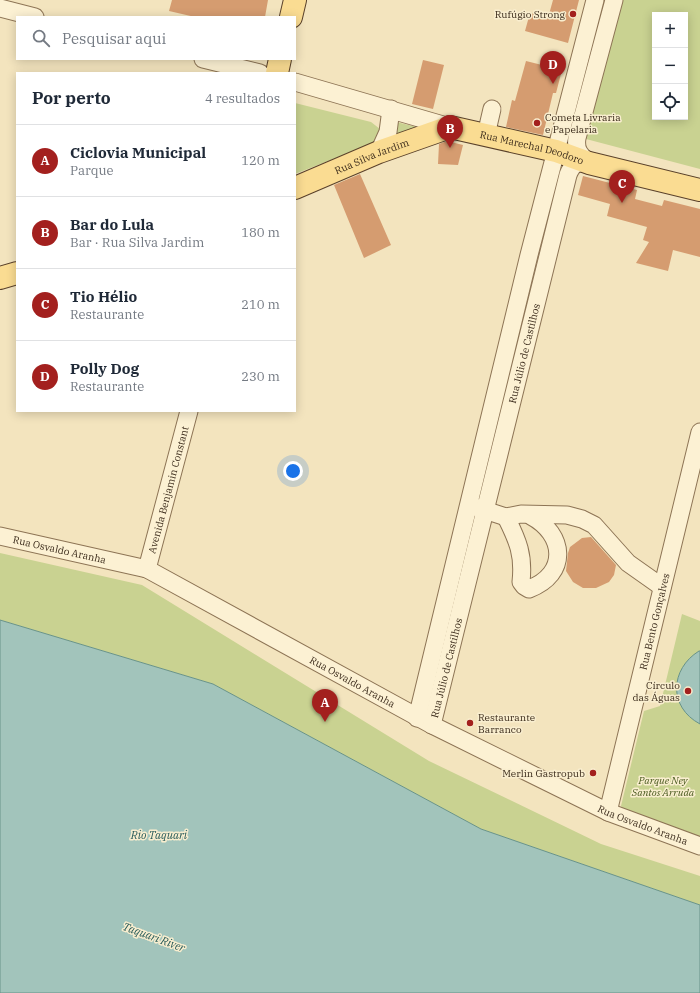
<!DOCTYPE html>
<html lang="pt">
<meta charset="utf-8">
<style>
body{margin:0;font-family:"IBM Plex Serif",serif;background:#f2f2f3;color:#1f2937}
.controls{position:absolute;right:12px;top:12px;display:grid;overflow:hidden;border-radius:0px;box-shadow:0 2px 10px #0003}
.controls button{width:36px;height:36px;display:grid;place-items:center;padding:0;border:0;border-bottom:1px solid #e0e1e3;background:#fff;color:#1f2937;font:20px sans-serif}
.you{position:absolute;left:293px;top:471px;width:14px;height:14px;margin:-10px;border:3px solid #fff;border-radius:50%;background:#1a73e8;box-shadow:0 0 0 6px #1a73e833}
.badge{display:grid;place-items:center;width:26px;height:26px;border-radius:50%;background:#a3201e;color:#fff;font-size:13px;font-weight:700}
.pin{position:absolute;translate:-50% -33px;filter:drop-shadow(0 1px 2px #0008)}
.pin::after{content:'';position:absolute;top:21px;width:14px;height:12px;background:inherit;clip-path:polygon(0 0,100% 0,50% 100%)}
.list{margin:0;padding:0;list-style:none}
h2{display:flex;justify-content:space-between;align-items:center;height:52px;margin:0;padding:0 16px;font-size:17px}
h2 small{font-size:13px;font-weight:400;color:#747a83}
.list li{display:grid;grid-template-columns:26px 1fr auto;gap:12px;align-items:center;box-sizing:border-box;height:72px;padding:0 16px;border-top:1px solid #e0e1e3}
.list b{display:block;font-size:15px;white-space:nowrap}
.list p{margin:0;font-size:13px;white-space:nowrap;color:#747a83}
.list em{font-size:13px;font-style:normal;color:#747a83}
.icon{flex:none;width:22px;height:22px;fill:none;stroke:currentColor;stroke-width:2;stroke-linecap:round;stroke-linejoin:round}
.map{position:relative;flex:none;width:700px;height:993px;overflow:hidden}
.search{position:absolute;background:#fff;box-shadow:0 2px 10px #0003;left:16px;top:16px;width:280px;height:44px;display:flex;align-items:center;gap:10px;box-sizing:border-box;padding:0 14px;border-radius:0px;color:#747a83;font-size:15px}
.panel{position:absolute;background:#fff;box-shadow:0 2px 10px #0003;left:16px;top:72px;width:280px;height:340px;border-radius:0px}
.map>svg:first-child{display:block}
</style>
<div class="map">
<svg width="700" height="993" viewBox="0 0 700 993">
<rect width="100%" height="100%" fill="#f3e4be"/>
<path fill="#c9d291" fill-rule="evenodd" d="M 622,0 L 700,0 L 700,169 L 586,139 ZM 655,15 L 685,15 L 685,117 L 655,117 Z
M 295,103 L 371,122 L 380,129 L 374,143 L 295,174 Z
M 396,122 L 417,127 L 397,134 Z
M 0,553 L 142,585 L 429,761 L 601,844 L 700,876 L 700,905 L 481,829 L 213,684 L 0,620 Z
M 682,614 L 700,621 L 700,840 L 625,811 L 621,806 L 644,711 L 660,706 Z"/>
<path fill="#a2c4bb" stroke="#689389" d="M 0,620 L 213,684 L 481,829 L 700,905 L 700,993 L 0,993 Z
M 699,651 L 700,651 L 700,724 C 668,707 670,669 699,651 Z"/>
<path fill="#d59c70" d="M 172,0 L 268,0 L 265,17 L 195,17 L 169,11 Z
M 553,0 L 579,0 L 568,43 L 525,31 L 530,13 L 548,18 Z
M 423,60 L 444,65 L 433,109 L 412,104 Z
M 526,61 L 562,70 L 556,93 L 553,93 L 543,135 L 506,127 L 512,100 L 515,101 Z
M 447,141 L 463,145 L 458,165 L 438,164 L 439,144 Z
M 360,174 L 391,245 L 364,258 L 334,185 Z
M 583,176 L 637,190 L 635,199 L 662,206 L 664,200 L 700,209 L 700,257 L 673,250 L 668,271 L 636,263 L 649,242 L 643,240 L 647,227 L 607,216 L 610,204 L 578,195 Z
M 591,537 L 616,565 L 614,575 L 609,582 L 596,588 L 583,588 L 573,582 L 566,571 L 568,553 L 570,547 L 582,538 Z"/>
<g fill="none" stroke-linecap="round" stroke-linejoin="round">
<g stroke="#8d7455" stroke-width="19">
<g id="minor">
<path d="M 0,8 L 35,17"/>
<path d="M 203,59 L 260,73"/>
<path d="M 295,82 L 450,127"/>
<path d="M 486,135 L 492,109"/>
<path d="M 379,152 L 388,132 L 391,109"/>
<path d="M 589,163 C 580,155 575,150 577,138 L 614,0"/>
<path d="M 475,507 L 506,517 L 521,514 L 567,515 L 582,519 L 594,525 L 628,563 L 662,587"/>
<path d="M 506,517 C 518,541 524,555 521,582 L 524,586 L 529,589 C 569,574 565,534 531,516"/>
<path id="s1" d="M 0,536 L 147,569 L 432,725 L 608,812 L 700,846"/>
<path id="s2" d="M 147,569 L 189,411"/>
<path d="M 417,718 L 529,255 L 595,0"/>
<path id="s3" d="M 432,725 L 568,175 C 572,164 578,161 589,163"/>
<path id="s4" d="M 608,812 L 700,432"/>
</g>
</g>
<g stroke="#5a412a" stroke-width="24">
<g id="major">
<path d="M 291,17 L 295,0"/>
<path d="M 277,73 L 280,59"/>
<path id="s5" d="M 295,188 L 379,152 L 450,127 L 556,151 L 589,163 L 700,190"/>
<path d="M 0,278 L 17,273"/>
</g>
</g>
<use href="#minor" stroke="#fcf1d3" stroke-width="17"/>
<use href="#major" stroke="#fadc92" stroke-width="22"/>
</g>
<g fill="#a3201e" stroke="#f9eecf" stroke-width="1.5">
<circle cx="573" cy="14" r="4"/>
<circle cx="537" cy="123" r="4"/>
<circle cx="688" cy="691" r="4"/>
<circle cx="470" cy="723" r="4"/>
<circle cx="593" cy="773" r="4"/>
</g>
<g text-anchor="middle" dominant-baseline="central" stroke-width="3" stroke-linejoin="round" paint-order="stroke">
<g font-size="10" fill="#3b2b1b" stroke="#f9eecf" text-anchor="end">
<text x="565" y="14">Rufúgio Strong</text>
<text x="545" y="117" text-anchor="start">Cometa Livraria<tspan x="545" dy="12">e Papelaria</tspan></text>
<text x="680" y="685">Círculo<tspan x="680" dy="12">das Águas</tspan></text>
<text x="478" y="717" text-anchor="start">Restaurante<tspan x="478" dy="12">Barranco</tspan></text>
<text x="585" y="773">Merlin Gastropub</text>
</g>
<g font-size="10" fill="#3b2b1b" stroke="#f9eecf">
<text stroke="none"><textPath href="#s5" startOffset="251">Rua Marechal Deodoro</textPath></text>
<text stroke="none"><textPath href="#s5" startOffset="83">Rua Silva Jardim</textPath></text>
<text stroke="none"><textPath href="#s3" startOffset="383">Rua Júlio de Castilhos</textPath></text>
<text stroke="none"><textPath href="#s2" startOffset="82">Avenida Benjamin Constant</textPath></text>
<text stroke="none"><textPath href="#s1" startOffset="61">Rua Osvaldo Aranha</textPath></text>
<text stroke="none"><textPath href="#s4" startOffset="196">Rua Bento Gonçalves</textPath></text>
<text stroke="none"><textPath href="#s3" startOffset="59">Rua Júlio de Castilhos</textPath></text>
<text stroke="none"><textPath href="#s1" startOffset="385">Rua Osvaldo Aranha</textPath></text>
<text stroke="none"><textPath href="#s1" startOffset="709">Rua Osvaldo Aranha</textPath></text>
</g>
<g font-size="10" font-style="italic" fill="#4a5a1f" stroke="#f9eecf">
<text x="663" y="780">Parque Ney<tspan x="663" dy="12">Santos Arruda</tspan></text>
</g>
<g font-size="11" font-style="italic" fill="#295c5a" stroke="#f9eecf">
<text x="159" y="835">Rio Taquari</text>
<text transform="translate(154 937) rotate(20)">Taquari River</text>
</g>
</g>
</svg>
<div class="controls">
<button>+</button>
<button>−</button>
<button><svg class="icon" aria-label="locate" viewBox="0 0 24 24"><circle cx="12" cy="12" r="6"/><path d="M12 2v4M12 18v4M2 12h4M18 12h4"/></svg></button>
</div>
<div class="you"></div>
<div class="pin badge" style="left:325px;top:722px">A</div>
<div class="pin badge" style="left:450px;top:148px">B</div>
<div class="pin badge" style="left:622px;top:203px">C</div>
<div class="pin badge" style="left:553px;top:84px">D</div>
<div class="search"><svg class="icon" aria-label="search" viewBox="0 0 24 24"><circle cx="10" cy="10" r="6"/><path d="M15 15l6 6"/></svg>Pesquisar aqui</div>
<section class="panel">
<h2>Por perto<small>4 resultados</small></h2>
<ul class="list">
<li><span class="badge">A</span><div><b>Ciclovia Municipal</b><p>Parque</p></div><em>120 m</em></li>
<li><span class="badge">B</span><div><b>Bar do Lula</b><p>Bar · Rua Silva Jardim</p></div><em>180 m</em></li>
<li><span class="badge">C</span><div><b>Tio Hélio</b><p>Restaurante</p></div><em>210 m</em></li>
<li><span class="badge">D</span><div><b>Polly Dog</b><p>Restaurante</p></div><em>230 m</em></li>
</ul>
</section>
</div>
